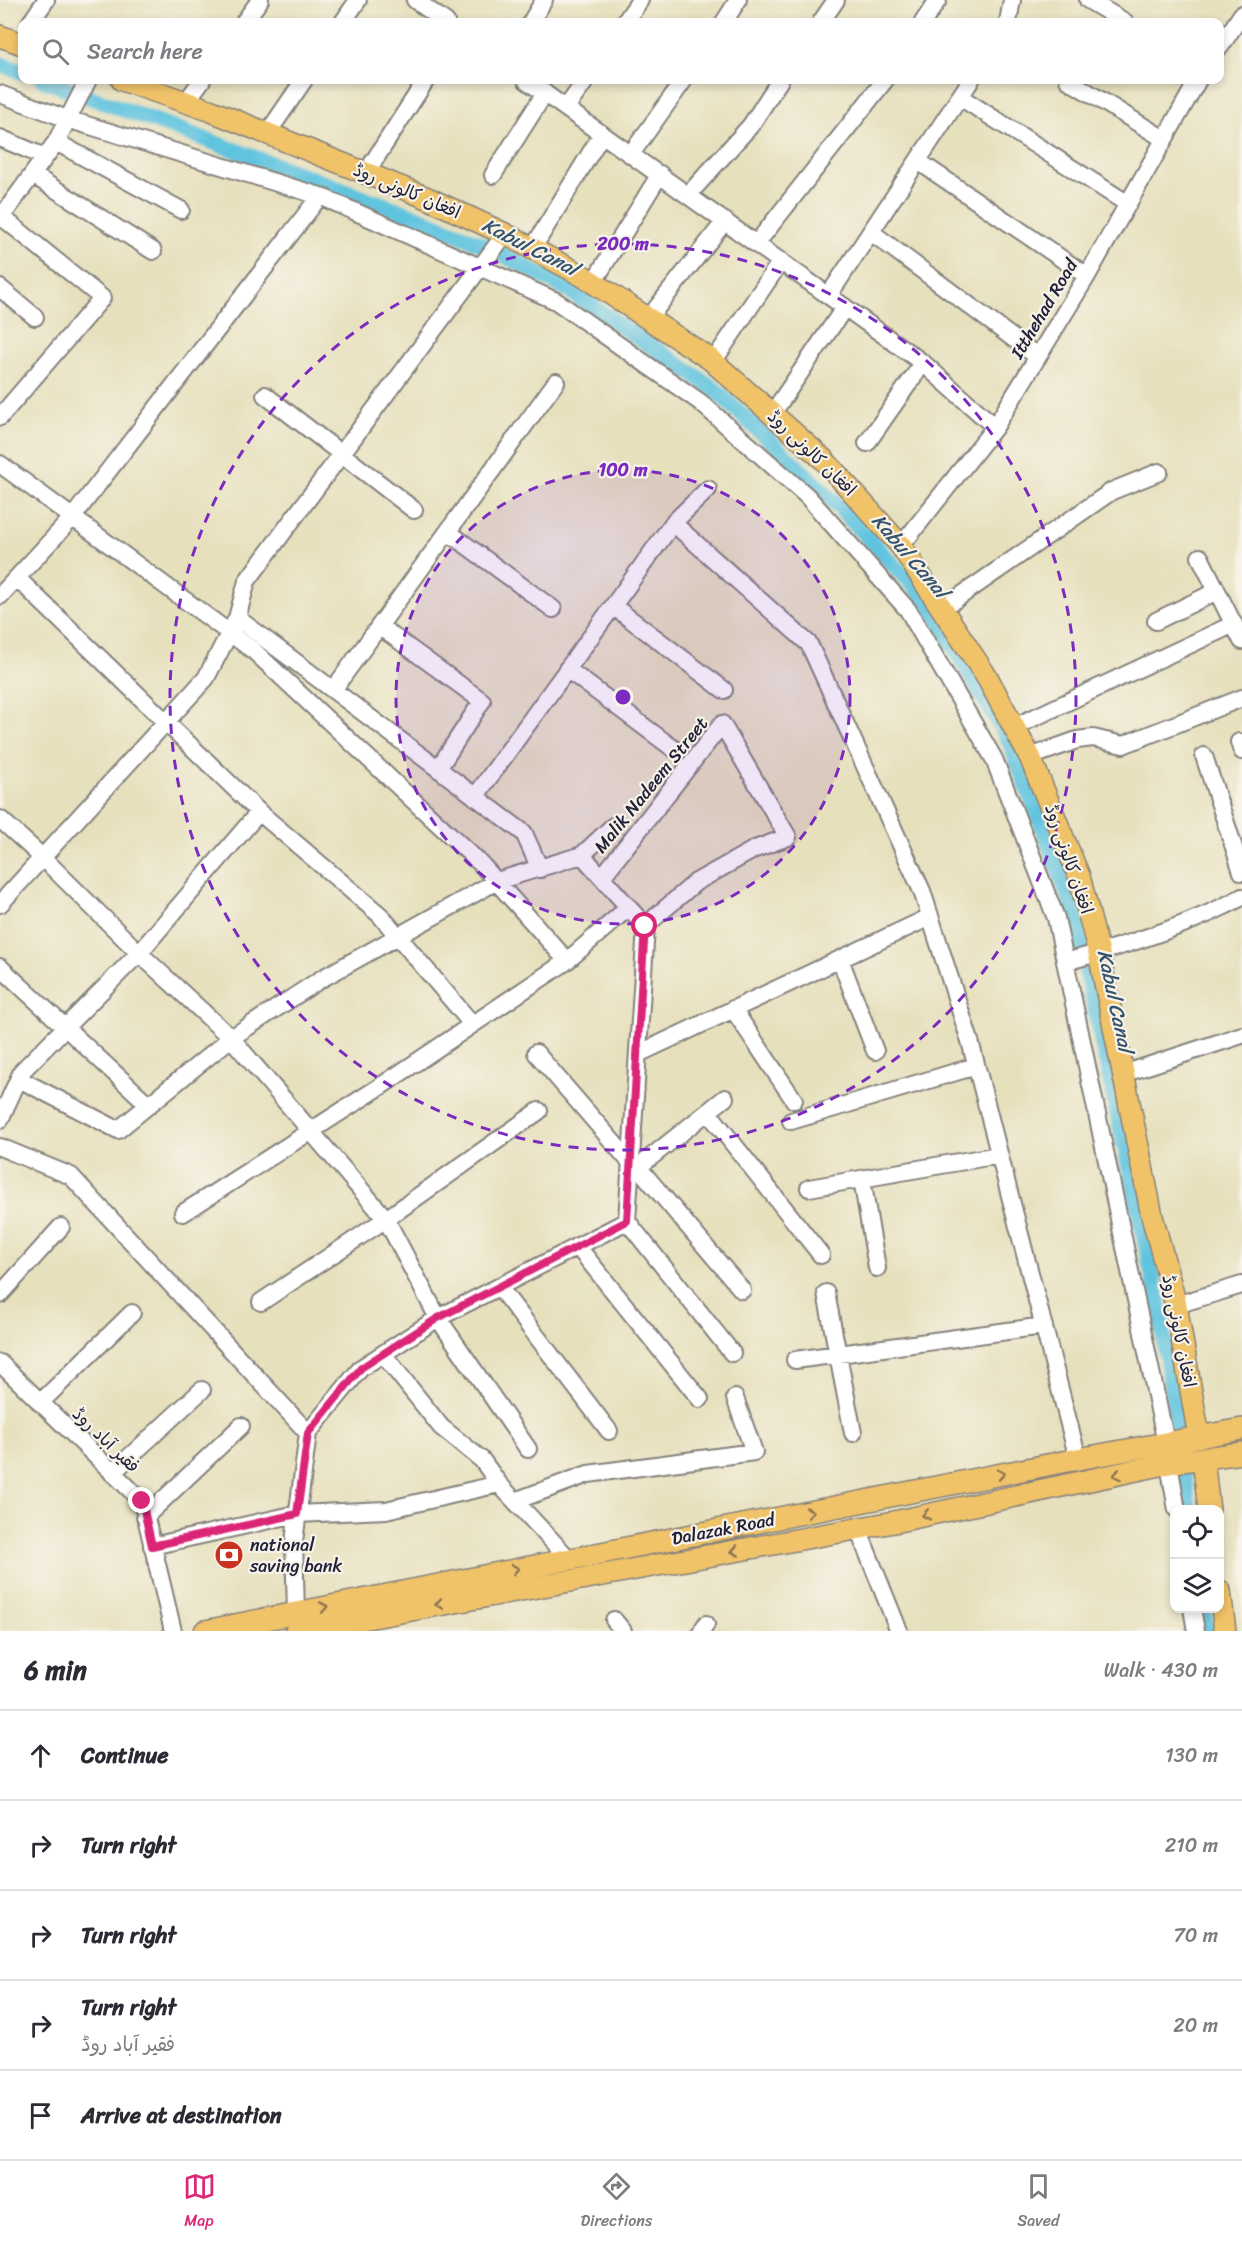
<!DOCTYPE html>
<meta charset="utf-8">
<style>
body{margin:0;font-family:Sriracha,"Playpen Sans Arabic",sans-serif;background:#f2f2f3;color:#2b2b33}
.controls{position:absolute;right:18px;bottom:18px;display:grid;overflow:hidden;border-radius:12px;box-shadow:0 3px 9px #0003}
.controls button{width:54px;height:54px;display:grid;place-items:center;padding:0;border:0;border-bottom:2px solid #e1e1e2;background:#fff;color:#2b2b33;font:30px sans-serif}
.stop{position:absolute;width:18px;height:18px;margin:-14px;border:4px solid #db2777;border-radius:50%;background:#fff}
.stop.end{background:#db2777;border-color:#fff;box-shadow:0 2px 6px #0008}
.list{margin:0;padding:0;list-style:none}
h2{display:flex;justify-content:space-between;align-items:center;height:78px;margin:0;padding:0 24px;font-size:26px}
h2 small{font-size:20px;font-weight:400;color:#7c7c81}
.list li{display:grid;grid-template-columns:39px 1fr auto;gap:18px;align-items:center;box-sizing:border-box;height:90px;padding:0 24px;border-top:2px solid #e1e1e2}
.list b{display:block;font-size:22px;white-space:nowrap}
.list p{margin:0;font-size:20px;white-space:nowrap;color:#7c7c81}
.list em{font-size:20px;font-style:normal;color:#7c7c81}
.icon{flex:none;width:33px;height:33px;fill:none;stroke:currentColor;stroke-width:2;stroke-linecap:round;stroke-linejoin:round}
.map{position:relative;flex:none;width:1242px;height:1631px;overflow:hidden}
.search{position:absolute;background:#fff;box-shadow:0 3px 9px #0003;left:18px;right:18px;top:18px;height:66px;display:flex;align-items:center;gap:15px;box-sizing:border-box;padding:0 21px;border-radius:12px;color:#7c7c81;font-size:22px}
.sheet{height:528px;background:#fff}
nav{display:flex;justify-content:space-around;align-items:center;box-sizing:border-box;height:84px;border-top:2px solid #e1e1e2;background:#fff;font-size:16px;color:#7c7c81}
nav a{display:grid;justify-items:center;gap:3px}
nav .on{color:#db2777}
.map>svg:first-child{display:block}
</style>
<div class="map">
<svg width="1242" height="1631" viewBox="0 0 1242 1631">
<rect width="100%" height="100%" fill="#f7f3e8"/>
<filter id="ink" filterUnits="userSpaceOnUse"><feTurbulence type="fractalNoise" baseFrequency=".0167" numOctaves="2"/><feDisplacementMap in="SourceGraphic" scale="12" xChannelSelector="R" yChannelSelector="G"/><feConvolveMatrix kernelMatrix="1 2 1 2 8 2 1 2 1" color-interpolation-filters="sRGB"/></filter>
<filter id="wash" filterUnits="userSpaceOnUse"><feTurbulence type="fractalNoise" baseFrequency=".008" numOctaves="4" result="noise"/><feDisplacementMap in="SourceGraphic" scale="24" xChannelSelector="R" yChannelSelector="G"/><feGaussianBlur stdDeviation="1.35" result="paint"/><feColorMatrix in="noise" values="0 0 0 0 0 0 0 0 0 0 0 0 0 0 0 0 0 1.4 0 .05"/><feComposite in="paint" operator="in"/></filter>
<g filter="url(#wash)">
<rect width="100%" height="100%" fill="#e7e0bd"/>
<g fill="none" stroke-linecap="round" stroke-linejoin="round">
<path stroke="#61c4df" stroke-width="16" d="M 0,64 L 22,72
M 43,80 L 417,217 L 491,248 L 565,288 L 713,388 L 820,488 L 925,598 L 1010,743 L 1073,908 L 1159,1306 L 1189,1510
M 1204,1608 L 1207,1631"/>
</g>
</g>
<g filter="url(#ink)">
<g fill="none" stroke-linecap="round" stroke-linejoin="round">
<g stroke="#84817c" stroke-width="20">
<path id="minor" d="M 415,0 L 446,22
M 1088,0 L 1125,22
M 31,22 L 46,0
M 244,22 L 260,0
M 343,22 L 358,0
M 531,22 L 544,0
M 625,22 L 640,0
M 724,22 L 738,0
M 821,22 L 836,0
M 923,22 L 938,0
M 1008,22 L 1012,0
M 1220,47 L 1242,14
M 526,80 L 923,363 L 995,427
M 1068,80 L 1164,139
M 0,94 L 67,119 L 320,196 L 556,301 L 700,402 L 807,496 L 908,610 L 994,759 L 1056,918 L 1166,1443
M 960,97 L 1128,204
M 186,102 L 202,80
M 566,108 L 586,80
M 267,134 L 304,80
M 0,138 L 45,157
M 56,142 L 181,210
M 631,154 L 684,80
M 918,161 L 1087,276
M 366,173 L 426,80
M 33,175 L 153,251
M 493,175 L 545,93
M 688,195 L 751,125 L 780,80
M 0,219 L 56,142 L 88,80
M 871,232 L 1038,357
M 756,244 L 885,80
M 533,248 L 602,134
M 593,283 L 660,174
M 0,288 L 35,317
M 829,295 L 971,80
M 648,319 L 725,221
M 713,362 L 781,261
M 265,395 L 414,510
M 772,414 L 845,307
M 0,417 L 102,298 L 2,217
M 867,443 L 923,363
M 0,464 L 254,651 L 481,864 L 567,961
M 673,523 L 809,644 L 922,891 L 970,1041 L 1078,1459
M 448,532 L 553,609
M 901,546 L 995,427 L 1087,276 L 1198,80
M 1200,557 L 1242,641
M 17,578 L 259,812 L 380,915 L 472,1024
M 0,596 L 72,518 L 320,196
M 613,606 L 724,690
M 943,608 L 1112,491 L 1159,472
M 237,618 L 524,833 L 540,869
M 1156,621 L 1217,591
M 379,626 L 482,701 L 438,769
M 567,669 L 674,749
M 333,690 L 556,382
M 1014,727 L 1234,624
M 1239,742 L 1242,751
M 1204,756 L 1242,872
M 1030,757 L 1077,740 L 1093,738 L 1123,745 L 1242,698
M 475,797 L 673,523 L 708,489
M 0,819 L 42,857 L 139,953 L 231,1038 L 386,1219 L 438,1318 L 528,1449
M 602,877 L 722,724 L 788,837 L 755,849 L 696,882 L 645,926
M 0,904 L 206,678 L 237,618 L 247,581 L 505,234
M 840,959 L 875,1051
M 1065,962 C 1121,947 1191,925 1242,897
M 0,967 L 149,1105
M 733,1009 L 794,1100
M 536,1053 L 631,1163
M 638,1054 L 930,917
M 1123,1074 L 1242,1035
M 19,1079 L 118,1130 L 231,1038 L 321,979 L 497,881 L 582,855 L 613,826
M 708,1112 L 821,1255
M 0,1120 L 22,1071 L 139,953 L 259,812
M 791,1121 L 976,1066
M 0,1147 L 71,1176 L 308,1433
M 638,1167 L 742,1290
M 631,1173 L 725,1098
M 862,1179 L 877,1268
M 809,1188 L 999,1155
M 183,1213 L 384,1084 L 567,961 L 629,907
M 627,1221 L 732,1353
M 577,1246 L 700,1399
M 499,1287 L 609,1431
M 826,1293 L 853,1433
M 0,1295 L 61,1227
M 261,1302 L 386,1219 L 539,1111
M 1176,1305 L 1242,1285
M 383,1354 L 441,1427 L 482,1460 L 499,1484 L 569,1559
M 795,1360 L 1044,1326
M 0,1363 L 142,1501 L 173,1631
M 40,1403 L 132,1313
M 1169,1464 L 1177,1510
M 112,1473 L 202,1390
M 515,1501 L 588,1474 L 754,1452 L 735,1398
M 145,1517 L 241,1426
M 858,1529 L 899,1631
M 152,1546 L 297,1514 L 386,1510 L 499,1484
M 1192,1608 L 1196,1631
M 296,1612 L 294,1542 L 308,1433 L 361,1368 L 438,1318 L 627,1221 L 646,927 L 582,855
M 614,1620 L 623,1631
M 702,1631 L 706,1624"/>
</g>
<g stroke="#84817c" stroke-width="24">
<path id="major" d="M 0,36 L 22,44
M 122,80 L 209,110 L 425,197 L 505,234 L 583,276 L 710,359 L 824,460 L 901,546 L 988,679 L 1030,757 L 1079,876 L 1099,953 L 1152,1216 L 1176,1305 L 1199,1437
M 1203,1458 L 1209,1510
M 1220,1591 L 1225,1631
M 205,1631 L 1078,1459 L 1242,1429
M 296,1631 L 894,1522 L 1174,1462 L 1242,1453"/>
</g>
<use href="#minor" stroke="#fff" stroke-width="16"/>
<use href="#major" stroke="#f1c369" stroke-width="21"/>
</g>
<defs><path id="oneway-chevron" d="M-2-3.5L2.5 0L-2 3.5" fill="none" stroke-width="1.6" stroke-linecap="round" stroke-linejoin="round" transform="scale(1.5)"/></defs>
<g stroke="#8a7252">
<use href="#oneway-chevron" transform="translate(1001 1474) rotate(-11)"/>
<use href="#oneway-chevron" transform="translate(1117 1475) rotate(168)"/>
<use href="#oneway-chevron" transform="translate(810 1512) rotate(-11)"/>
<use href="#oneway-chevron" transform="translate(926 1515) rotate(168)"/>
<use href="#oneway-chevron" transform="translate(735 1551) rotate(170)"/>
<use href="#oneway-chevron" transform="translate(515 1569) rotate(-11)"/>
<use href="#oneway-chevron" transform="translate(439 1604) rotate(170)"/>
<use href="#oneway-chevron" transform="translate(324 1607) rotate(-11)"/>
</g>
</g>
<g fill="none" stroke-linecap="round" stroke-linejoin="round" filter="url(#ink)">
<path stroke="#db2777" stroke-width="8" d="M 142,1501 L 152,1546 L 297,1514 L 308,1433 L 361,1368 L 438,1318 L 627,1221 L 645,926"/>
</g>
<circle cx="623" cy="697" r="227" fill="#7b2cbf" fill-opacity=".12"/>
<g fill="none" stroke="#7b2cbf" stroke-width="3" stroke-dasharray="10 8">
<circle cx="623" cy="697" r="227"/>
<circle cx="623" cy="697" r="453"/>
</g>
<defs>
<g id="bank-disc" transform="scale(1.5)"><circle r="9.5" fill="#c8321e" stroke="#f7f3e8"/><path d="M-6-4H6V4H-6ZM0-2.3a2.3 2.3 0 1 0 0 4.6a2.3 2.3 0 1 0 0-4.6Z" fill="#fff"/></g>
</defs>
<g fill-rule="evenodd">
<use href="#bank-disc" x="229" y="1555"/>
</g>
<g text-anchor="middle" dominant-baseline="central" stroke-width="4.5" stroke-linejoin="round" paint-order="stroke">
<g font-size="18" fill="#22223b" stroke="#f7f3e8">
<text transform="translate(407 191) rotate(23)">افغان کالونی روڈ</text>
<text transform="translate(1044 309) rotate(-59)">Itthehad Road</text>
<text transform="translate(812 453) rotate(44)">افغان کالونی روڈ</text>
<text transform="translate(651 785) rotate(-51)">Malik Nadeem Street</text>
<text transform="translate(1069 859) rotate(71)">افغان کالونی روڈ</text>
<text transform="translate(1179 1331) rotate(79)">افغان کالونی روڈ</text>
<text transform="translate(106 1440) rotate(44)">فقیر آباد روڈ</text>
<text transform="translate(723 1529) rotate(-11)">Dalazak Road</text>
</g>
<g font-size="18" fill="#22223b" stroke="#f7f3e8" text-anchor="start">
<text x="250" y="1545">national<tspan x="250" dy="21">saving bank</tspan></text>
</g>
<g font-size="20" font-style="italic" fill="#35536c" stroke="#f7f3e8">
<text transform="translate(530 247) rotate(27)">Kabul Canal</text>
<text transform="translate(910 556) rotate(49)">Kabul Canal</text>
<text transform="translate(1115 1001) rotate(78)">Kabul Canal</text>
</g>
</g>
<circle cx="623" cy="697" r="9" fill="#7b2cbf" stroke="#f7f3e8" stroke-width="3"/>
<g font-size="18" text-anchor="middle" font-weight="bold" fill="#7b2cbf" stroke="#f7f3e8" stroke-width="4.5" stroke-linejoin="round" paint-order="stroke">
<text x="623" y="250">200 m</text>
<text x="623" y="476">100 m</text>
</g>
</svg>
<div class="controls">
<button><svg class="icon" aria-label="locate" viewBox="0 0 24 24"><circle cx="12" cy="12" r="6"/><path d="M12 2v4M12 18v4M2 12h4M18 12h4"/></svg></button>
<button><svg class="icon" aria-label="layers" viewBox="0 0 24 24"><path d="M12 4l9 5-9 5-9-5zM3 14l9 5 9-5"/></svg></button>
</div>
<div class="stop" style="left:645px;top:926px"></div>
<div class="stop end" style="left:142px;top:1501px"></div>
<div class="search"><svg class="icon" aria-label="search" viewBox="0 0 24 24"><circle cx="10" cy="10" r="6"/><path d="M15 15l6 6"/></svg>Search here</div>
</div>
<section class="sheet">
<h2>6 min<small>Walk · 430 m</small></h2>
<ul class="list">
<li><svg class="icon" aria-label="ahead" viewBox="0 0 24 24"><path d="M12 20V5M6 11l6-6 6 6"/></svg><div><b>Continue</b></div><em>130 m</em></li>
<li><svg class="icon" aria-label="right" viewBox="0 0 24 24"><path d="M7 20v-9h11M14 6l5 5-5 5"/></svg><div><b>Turn right</b></div><em>210 m</em></li>
<li><svg class="icon" aria-label="right" viewBox="0 0 24 24"><path d="M7 20v-9h11M14 6l5 5-5 5"/></svg><div><b>Turn right</b></div><em>70 m</em></li>
<li><svg class="icon" aria-label="right" viewBox="0 0 24 24"><path d="M7 20v-9h11M14 6l5 5-5 5"/></svg><div><b>Turn right</b><p>فقیر آباد روڈ</p></div><em>20 m</em></li>
<li><svg class="icon" aria-label="arrive" viewBox="0 0 24 24"><path d="M6 21V4h12l-3 4 3 4H6"/></svg><div><b>Arrive at destination</b></div></li>
</ul>
</section>
<nav>
<a class="on"><svg class="icon" aria-label="map" viewBox="0 0 24 24"><path d="M3 6l6-2 6 2 6-2v14l-6 2-6-2-6 2zM9 4v14M15 6v14"/></svg>Map</a>
<a><svg class="icon" aria-label="directions" viewBox="0 0 24 24"><path d="M12 3l9 9-9 9-9-9zM9 14v-3h6M13 9l2 2-2 2"/></svg>Directions</a>
<a><svg class="icon" aria-label="saved" viewBox="0 0 24 24"><path d="M7 4h10v16l-5-4-5 4z"/></svg>Saved</a>
</nav>
